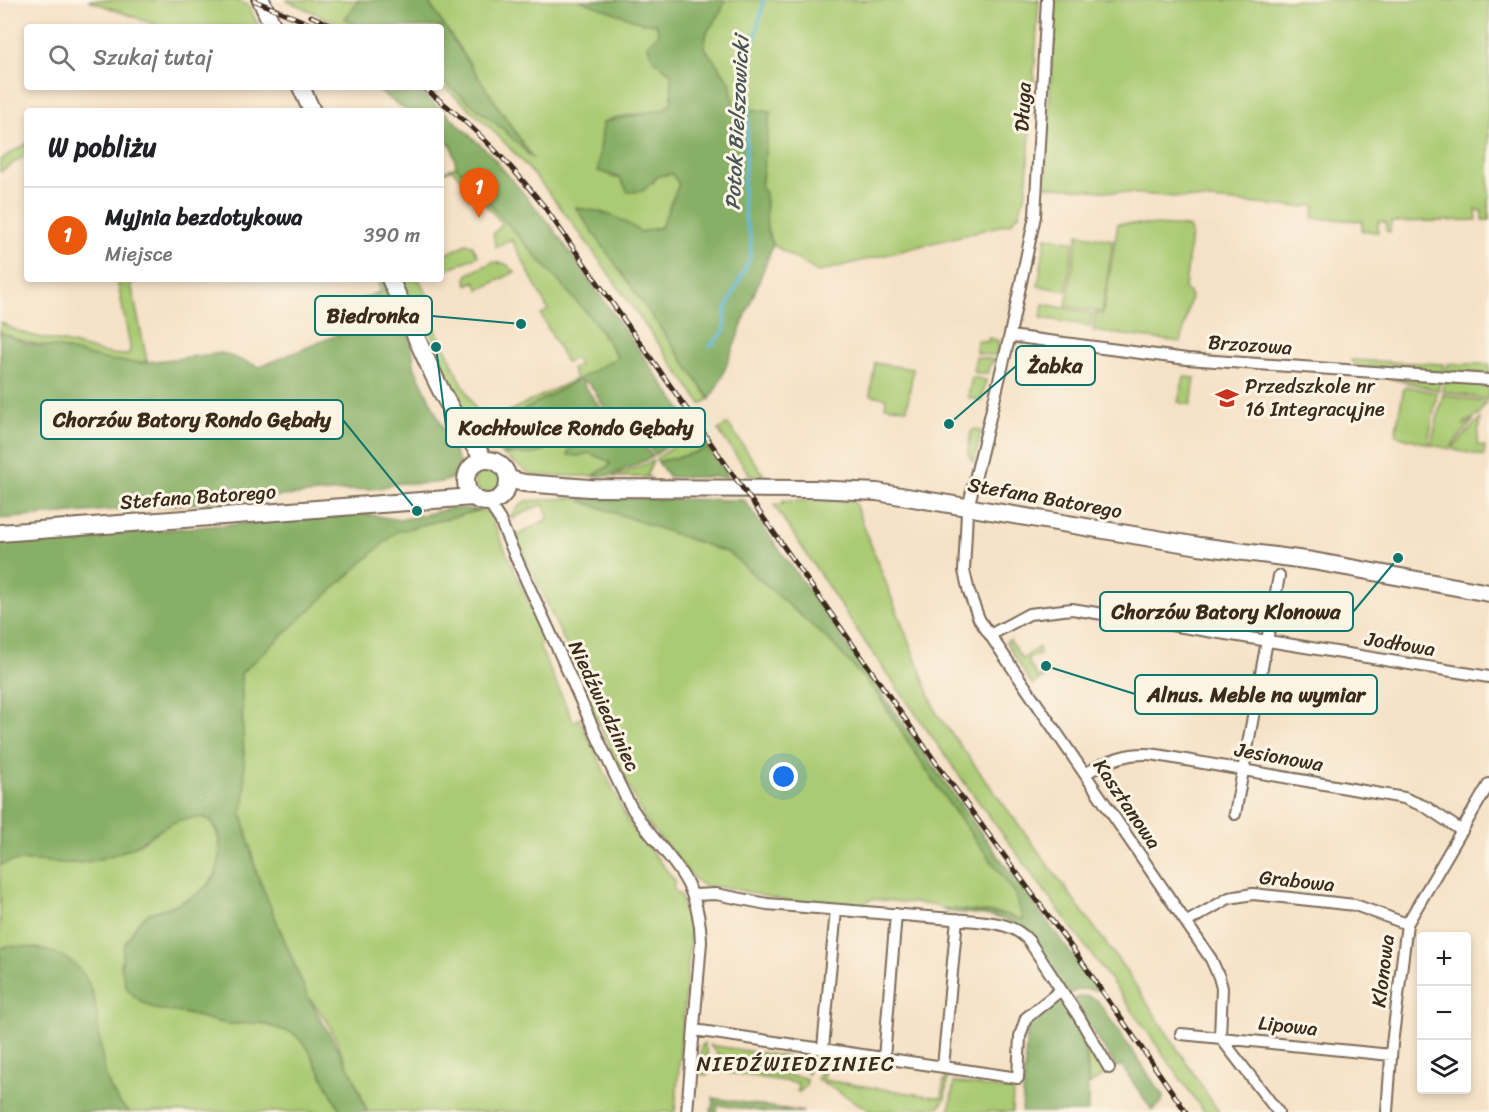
<!DOCTYPE html>
<html lang="pl">
<meta charset="utf-8">
<style>
body{margin:0;font-family:Sriracha,sans-serif;background:#f6f6f6;color:#202124}
.controls{position:absolute;right:18px;bottom:18px;display:grid;overflow:hidden;border-radius:6px;box-shadow:0 3px 9px #0003}
.controls button{width:54px;height:54px;display:grid;place-items:center;padding:0;border:0;border-bottom:2px solid #e0e0e0;background:#fff;color:#202124;font:30px sans-serif}
.you{position:absolute;left:784px;top:777px;width:21px;height:21px;margin:-15px;border:4px solid #fff;border-radius:50%;background:#1a73e8;box-shadow:0 0 0 9px #1a73e833}
.badge{display:grid;place-items:center;width:39px;height:39px;border-radius:50%;background:#ea580c;color:#fff;font-size:20px;font-weight:700}
.pin{position:absolute;translate:-50% -50px;filter:drop-shadow(0 2px 3px #0008)}
.pin::after{content:'';position:absolute;top:32px;width:21px;height:18px;background:inherit;clip-path:polygon(0 0,100% 0,50% 100%)}
.list{margin:0;padding:0;list-style:none}
h2{display:flex;justify-content:space-between;align-items:center;height:78px;margin:0;padding:0 24px;font-size:26px}
h2 small{font-size:20px;font-weight:400;color:#757577}
.list li{display:grid;grid-template-columns:39px 1fr auto;gap:18px;align-items:center;box-sizing:border-box;height:96px;padding:0 24px;border-top:2px solid #e0e0e0}
.list b{display:block;font-size:22px;white-space:nowrap}
.list p{margin:0;font-size:20px;white-space:nowrap;color:#757577}
.list em{font-size:20px;font-style:normal;color:#757577}
.icon{flex:none;width:33px;height:33px;fill:none;stroke:currentColor;stroke-width:2;stroke-linecap:round;stroke-linejoin:round}
.map{position:relative;flex:none;width:1489px;height:1112px;overflow:hidden}
.search{position:absolute;background:#fff;box-shadow:0 3px 9px #0003;left:24px;top:24px;width:420px;height:66px;display:flex;align-items:center;gap:15px;box-sizing:border-box;padding:0 21px;border-radius:6px;color:#757577;font-size:22px}
.panel{position:absolute;background:#fff;box-shadow:0 3px 9px #0003;left:24px;top:108px;width:420px;height:174px;border-radius:6px}
.map>svg:first-child{display:block}
</style>
<div class="map">
<svg width="1489" height="1112" viewBox="0 0 1489 1112">
<rect width="100%" height="100%" fill="#fcf5e5"/>
<filter id="ink" filterUnits="userSpaceOnUse"><feTurbulence type="fractalNoise" baseFrequency=".0167" numOctaves="2"/><feDisplacementMap in="SourceGraphic" scale="12" xChannelSelector="R" yChannelSelector="G"/><feConvolveMatrix kernelMatrix="1 2 1 2 8 2 1 2 1" color-interpolation-filters="sRGB"/></filter>
<filter id="wash" filterUnits="userSpaceOnUse"><feTurbulence type="fractalNoise" baseFrequency=".008" numOctaves="4" result="noise"/><feDisplacementMap in="SourceGraphic" scale="24" xChannelSelector="R" yChannelSelector="G"/><feGaussianBlur stdDeviation="1.35" result="paint"/><feColorMatrix in="noise" values="0 0 0 0 0 0 0 0 0 0 0 0 0 0 0 0 0 1.4 0 .05"/><feComposite in="paint" operator="in"/></filter>
<g filter="url(#wash)">
<rect width="100%" height="100%" fill="#f5e1c6"/>
<path fill="#aacb73" stroke="#727a48" stroke-width="1.5" d="M 88,0 L 236,0 L 248,5 L 259,27 L 162,27 Z
M 286,0 L 359,0 L 345,19 L 361,27 L 346,27 Z
M 427,0 L 579,0 L 643,22 L 656,23 L 659,34 L 655,61 L 671,73 L 672,101 L 665,109 L 614,118 L 603,122 L 611,177 L 652,184 L 658,176 L 673,174 L 679,184 L 661,227 L 640,232 C 621,218 601,209 577,209 L 710,399 L 701,404 C 673,364 644,324 616,284 C 564,209 514,142 441,85 L 441,80 L 503,129 L 530,154 Z
M 725,0 L 1039,0 L 1026,193 L 1019,214 L 1011,223 L 818,272 L 773,245 L 767,230 L 765,193 L 761,187 L 770,112 L 734,107 L 730,82 L 704,47 L 707,32 L 721,12 Z
M 1055,0 L 1489,0 L 1489,220 L 1482,220 L 1482,211 L 1476,210 L 1477,220 L 1391,222 L 1390,232 L 1386,231 L 1386,222 L 1378,222 L 1378,232 L 1362,231 L 1362,221 L 1313,218 L 1315,206 L 1312,205 L 1303,207 L 1271,205 L 1045,186 Z
M 27,143 L 27,154 L 0,172 L 0,160 Z
M 456,166 L 593,320 L 618,358 L 492,428 L 495,418 L 576,379 L 572,369 L 579,365 L 575,358 L 566,362 L 541,315 L 548,310 L 512,240 L 496,247 L 493,234 L 503,224 L 452,169 L 441,174 Z
M 1118,223 L 1189,227 L 1191,233 L 1185,288 L 1191,296 L 1181,342 L 1093,331 L 1095,313 L 1103,314 Z
M 1078,234 L 1113,240 L 1102,312 L 1066,306 Z
M 1046,237 L 1074,242 L 1066,291 L 1038,286 Z
M 466,244 L 472,245 L 478,256 L 441,272 L 441,257 Z
M 493,262 L 506,264 L 515,272 L 479,290 L 475,281 L 467,285 L 466,279 L 468,274 Z
M 117,279 L 130,279 L 147,361 C 117,367 88,354 59,348 C 36,344 21,342 0,332 L 0,322 C 26,338 44,337 72,344 C 90,348 107,356 127,355 L 130,351 L 130,346 Z
M 402,279 L 419,279 L 433,306 L 426,310 L 452,362 L 452,366 L 453,365 L 479,416 L 487,413 L 490,420 L 484,438 L 476,435 L 461,411 L 435,340 L 423,324 Z
M 1043,304 L 1092,313 L 1090,326 L 1041,318 Z
M 989,338 L 999,341 L 996,356 L 976,353 L 977,340 L 987,342 Z
M 976,357 L 995,360 L 989,366 L 987,374 L 973,372 Z
M 1351,360 L 1443,364 L 1443,372 L 1356,366 Z
M 875,363 L 913,369 L 907,409 L 885,406 L 886,398 L 870,395 Z
M 1448,364 L 1489,364 L 1489,374 L 1446,372 Z
M 972,377 L 986,380 L 981,401 L 968,397 Z
M 1184,377 L 1195,378 L 1191,405 L 1178,402 Z
M 1388,378 L 1439,382 L 1440,383 L 1438,390 Z
M 1444,382 L 1489,385 L 1487,400 L 1442,391 Z
M 1406,386 L 1437,393 L 1428,444 L 1395,435 L 1404,388 Z
M 1443,394 L 1486,403 L 1478,416 L 1465,422 L 1464,425 L 1474,420 L 1453,444 L 1451,449 L 1431,445 Z
M 604,416 L 610,417 L 620,426 C 613,438 599,432 588,437 C 581,439 575,444 570,448 L 578,456 L 590,453 L 610,462 L 610,465 L 593,476 L 533,476 L 502,454 L 536,453 L 562,436 Z
M 1480,419 L 1477,445 L 1485,447 L 1484,456 L 1454,450 L 1454,446 Z
M 728,424 L 763,474 L 764,476 L 751,476 L 718,430 Z
M 975,429 L 981,431 L 974,462 C 964,455 970,442 971,432 Z
M 695,431 L 708,448 L 694,453 L 658,462 L 656,459 Z
M 653,461 L 647,475 L 650,477 L 613,477 Z
M475 481a12 12 0 1 1 24 0a12 12 0 1 1-24 0Z
M 584,497 L 586,498 L 581,501 L 729,553 L 830,641 L 873,688 L 947,801 L 1015,893 L 1023,920 L 1004,914 L 941,908 L 934,905 L 871,899 L 861,906 L 786,901 L 730,888 L 704,886 L 694,879 L 645,820 L 589,703 L 597,696 L 599,687 L 586,666 L 576,667 L 516,536 L 549,518 L 543,504 L 511,519 L 511,515 L 525,501 Z
M 782,501 L 854,501 L 937,714 L 1122,965 L 1219,1112 L 1204,1112 L 1112,982 L 964,782 L 865,642 L 774,505 L 784,504 Z
M 482,510 L 489,513 L 545,640 L 539,646 L 574,723 L 579,718 L 629,823 L 676,882 L 673,885 L 676,894 L 680,894 L 690,931 L 690,942 L 675,1112 L 367,1112 L 360,1092 L 327,1021 L 307,995 L 256,871 L 242,813 L 245,794 L 241,673 L 396,531 Z
M 1010,640 L 1022,659 L 1039,647 L 1040,655 L 1028,658 L 1030,665 L 1038,678 L 1048,673 L 1048,675 L 1032,685 L 1006,642 Z
M 192,817 L 209,819 C 217,831 220,840 220,854 C 219,892 180,904 149,913 L 173,1011 L 227,1024 L 260,1023 L 294,1033 L 307,1047 L 341,1112 L 129,1112 C 77,1071 125,980 50,953 C 36,948 14,944 0,949 L 0,865 C 25,855 52,865 78,863 C 94,862 125,852 139,844 C 157,833 170,820 192,817 Z
M 1076,1021 L 1107,1073 L 1089,1085 L 1087,1056 Z
M 704,1043 L 709,1060 L 713,1063 L 758,1072 L 801,1077 L 807,1079 L 806,1086 L 799,1092 L 797,1091 L 798,1083 L 710,1070 L 708,1075 L 703,1075 L 699,1070 L 701,1047 Z
M 710,1045 L 801,1059 L 803,1051 C 813,1056 809,1064 808,1074 L 798,1066 C 791,1067 783,1070 775,1070 C 752,1071 723,1065 710,1045 Z
M 824,1072 L 823,1080 L 942,1098 L 944,1080 L 948,1076 L 945,1099 L 939,1107 L 872,1112 L 817,1079 L 819,1073 Z
M 954,1082 L 1008,1090 L 1010,1082 L 1013,1090 L 1012,1112 L 949,1112 Z"/>
<path fill="#87af65" stroke="#616c42" stroke-width="1.5" d="M 359,0 L 427,0 L 533,159 L 503,129 L 441,80 L 441,27 L 361,27 L 345,19 Z
M 579,0 L 725,0 L 721,12 L 707,32 L 704,47 L 730,82 L 734,107 L 770,112 L 761,187 L 765,193 L 767,230 L 773,245 L 721,379 L 710,399 L 576,208 C 606,212 616,215 641,232 L 661,227 L 679,184 L 672,174 L 658,176 L 643,191 L 628,192 L 620,178 L 598,171 L 603,122 L 665,109 L 672,101 L 671,73 L 655,61 L 647,45 L 659,34 L 656,23 L 643,23 Z
M 373,87 L 413,87 L 444,111 L 490,154 L 552,227 L 684,414 L 676,422 C 674,444 672,442 655,455 L 639,435 L 604,407 L 590,384 L 580,381 C 590,391 598,409 610,417 C 598,415 569,431 558,438 C 553,442 550,448 544,451 C 531,457 516,453 502,454 L 488,442 L 492,428 L 618,357 L 593,320 L 456,166 L 452,146 L 441,137 L 441,111 L 407,111 Z
M 376,279 L 383,279 L 412,342 L 414,366 L 459,462 C 460,489 421,483 403,483 C 396,483 387,486 380,488 L 0,519 L 0,332 L 27,344 L 59,348 L 108,360 L 139,363 L 222,353 L 260,367 L 349,330 L 362,299 L 381,291 Z
M 620,426 L 637,438 L 653,457 L 610,476 L 593,476 L 610,465 L 610,462 L 590,453 L 578,456 L 568,455 C 570,430 611,442 620,426 Z
M 708,448 L 727,474 L 727,477 L 669,477 L 658,462 L 694,453 Z
M 588,498 L 744,500 L 979,830 L 1098,990 L 1080,989 L 1068,994 L 1022,929 C 1000,913 973,914 947,912 L 941,908 L 1004,914 L 1023,920 L 1015,893 L 947,801 L 873,688 L 830,641 L 729,553 L 581,501 Z
M 452,508 L 480,510 L 396,532 L 241,673 L 245,794 L 242,813 L 256,872 L 307,995 L 353,1075 L 367,1112 L 341,1112 L 307,1047 L 293,1033 L 260,1023 L 227,1024 L 189,1014 L 154,1009 L 136,998 L 126,987 L 121,966 L 124,945 L 138,922 L 149,913 L 176,905 L 192,897 L 205,888 L 216,876 L 220,857 L 220,841 L 217,830 L 209,819 C 175,814 165,828 138,844 C 130,850 119,853 109,856 C 99,859 87,863 77,863 C 51,865 25,855 0,865 L 0,543 L 365,514 L 400,520 Z
M 7,946 C 143,945 68,1063 129,1112 L 0,1112 L 0,949 Z
M 1086,996 L 1097,1000 L 1163,1096 L 1162,1102 L 1152,1110 L 1121,1065 L 1116,1067 L 1073,1000 L 1079,997 Z
M 1055,1001 L 1064,1004 C 1089,1040 1089,1069 1088,1112 L 1022,1112 L 1027,1027 L 1033,1017 Z
M 713,1098 L 804,1112 L 766,1112 L 718,1105 L 717,1112 L 710,1112 L 714,1102 Z"/>
<g fill="none" stroke-linecap="round" stroke-linejoin="round">
<path stroke="#61bade" stroke-width="3" d="M 710,346 L 724,332 L 726,309 L 750,258 L 751,239 L 746,222 L 743,195 L 753,45 L 764,0"/>
</g>
</g>
<g filter="url(#ink)">
<g fill="none" stroke-linecap="round" stroke-linejoin="round">
<g stroke="#7c6a59" stroke-width="14">
<path id="street" d="M 1047,0 L 1035,216 L 1009,339 L 967,512 L 964,571 L 969,592 L 979,619 L 1211,959 L 1219,977 L 1222,988 L 1220,1037 L 1278,1112
M 1010,336 L 1187,359 L 1489,380
M 488,502 L 500,520 C 518,565 540,609 560,654 C 581,701 602,749 625,796 C 656,855 699,866 701,942 L 687,1112
M 990,635 L 1029,614 L 1072,609 L 1489,677
M 1085,774 C 1108,760 1129,751 1157,755 L 1404,798 L 1426,807 L 1462,831
M 1235,814 L 1279,576
M 694,895 L 716,894 L 767,904 L 977,921 C 997,923 1015,925 1029,941 L 1079,1017 L 1109,1068
M 1187,922 L 1229,898 L 1253,894 L 1355,905 L 1407,924
M 694,1030 L 1018,1078 L 1020,1036 L 1026,1018 L 1061,990
M 1181,1034 L 1391,1055
M 823,1048 L 836,910
M 884,1058 L 896,914
M 943,1067 L 957,919
M 1387,1112 L 1392,1044 L 1407,924 L 1489,784"/>
</g>
<g stroke="#7c6a59" stroke-width="20">
<path id="secondary" d="M 261,0 L 273,27
M 301,87 L 312,111
M 390,279 C 418,338 443,409 485,460
M466 481a21 21 0 1 1 42 0a21 21 0 1 1-42 0Z
M 509,479 L 524,483 L 589,488 L 813,489 L 877,492 L 1199,546 L 1313,561 L 1489,593
M 0,533 L 473,497"/>
</g>
<use href="#street" stroke="#fff" stroke-width="10"/>
<use href="#secondary" stroke="#fff" stroke-width="16"/>
<g stroke="#3b2a1e" stroke-width="5">
<path id="rail" d="M 253,0 L 317,27
M 311,16 L 335,27
M 422,87 C 468,120 508,161 543,205 L 939,767 L 1075,952 L 1186,1112"/>
</g>
<use href="#rail" stroke="#fcf5e5" stroke-width="3" stroke-dasharray="9" stroke-linecap="butt"/>
</g>
</g>
<defs>
<g id="school-bare" transform="scale(1.8)"><path d="M0-5L7-2L0 1L-7-2ZM-4 1L0 2.5L4 1V4Q0 6-4 4Z" fill="#c8321e" stroke="#fcf5e5" stroke-width="2.5" paint-order="stroke"/></g>
</defs>
<g fill-rule="evenodd">
<use href="#school-bare" x="1227" y="398"/>
</g>
<g text-anchor="middle" dominant-baseline="central" stroke-width="6" stroke-linejoin="round" paint-order="stroke">
<g font-size="20" fill="#3b2a1e" stroke="#fcf5e5">
<text transform="translate(1023 107) rotate(-87)">Długa</text>
<text transform="translate(1250 345) rotate(4)">Brzozowa</text>
<text transform="translate(198 497) rotate(-4)">Stefana Batorego</text>
<text transform="translate(1045 498) rotate(10)">Stefana Batorego</text>
<text transform="translate(1400 644) rotate(9)">Jodłowa</text>
<text transform="translate(604 706) rotate(65)">Niedźwiedziniec</text>
<text transform="translate(1279 757) rotate(10)">Jesionowa</text>
<text transform="translate(1127 804) rotate(56)">Kasztanowa</text>
<text transform="translate(1297 881) rotate(6)">Grabowa</text>
<text transform="translate(1383 971) rotate(-83)">Klonowa</text>
<text transform="translate(1288 1026) rotate(6)">Lipowa</text>
</g>
<g font-size="20" fill="#3b2a1e" stroke="#fcf5e5" text-anchor="start">
<text x="1245" y="386">Przedszkole nr<tspan x="1245" dy="23">16 Integracyjne</tspan></text>
</g>
<g font-size="21" font-style="italic" fill="#465558" stroke="#fcf5e5">
<text transform="translate(737 123) rotate(-87)">Potok Bielszowicki</text>
</g>
<g font-size="21" letter-spacing="1.5" fill="#3b2a1e" stroke="#fcf5e5">
<text x="796" y="1064">NIEDŹWIEDZINIEC</text>
</g>
</g>
<path fill="none" stroke="#0f766e" stroke-width="2" d="M521 324L432 316M949 424L1016 366M417 511L343 420M436 347L446 427M1398 558L1353 612M1046 666L1135 694"/>
<g fill="#0f766e" stroke="#fcf5e5" stroke-width="2">
<circle cx="521" cy="324" r="6"/>
<circle cx="949" cy="424" r="6"/>
<circle cx="417" cy="511" r="6"/>
<circle cx="436" cy="347" r="6"/>
<circle cx="1398" cy="558" r="6"/>
<circle cx="1046" cy="666" r="6"/>
</g>
<g fill="#fcf5e5" stroke="#0f766e" stroke-width="2">
<rect x="315" y="296" width="117" height="39" rx="6"/>
<rect x="1016" y="346" width="79" height="39" rx="6"/>
<rect x="41" y="400" width="302" height="39" rx="6"/>
<rect x="446" y="408" width="259" height="39" rx="6"/>
<rect x="1100" y="592" width="253" height="39" rx="6"/>
<rect x="1135" y="675" width="242" height="39" rx="6"/>
</g>
<g font-size="21" text-anchor="middle" font-weight="bold" fill="#3b2a1e">
<text x="373" y="323">Biedronka</text>
<text x="1055" y="373">Żabka</text>
<text x="192" y="427">Chorzów Batory Rondo Gębały</text>
<text x="576" y="435">Kochłowice Rondo Gębały</text>
<text x="1226" y="619">Chorzów Batory Klonowa</text>
<text x="1256" y="702">Alnus. Meble na wymiar</text>
</g>
</svg>
<div class="controls">
<button>+</button>
<button>−</button>
<button><svg class="icon" aria-label="layers" viewBox="0 0 24 24"><path d="M12 4l9 5-9 5-9-5zM3 14l9 5 9-5"/></svg></button>
</div>
<div class="you"></div>
<div class="pin badge" style="left:479px;top:218px">1</div>
<div class="search"><svg class="icon" aria-label="search" viewBox="0 0 24 24"><circle cx="10" cy="10" r="6"/><path d="M15 15l6 6"/></svg>Szukaj tutaj</div>
<section class="panel">
<h2>W pobliżu<small></small></h2>
<ul class="list">
<li><span class="badge">1</span><div><b>Myjnia bezdotykowa</b><p>Miejsce</p></div><em>390 m</em></li>
</ul>
</section>
</div>
